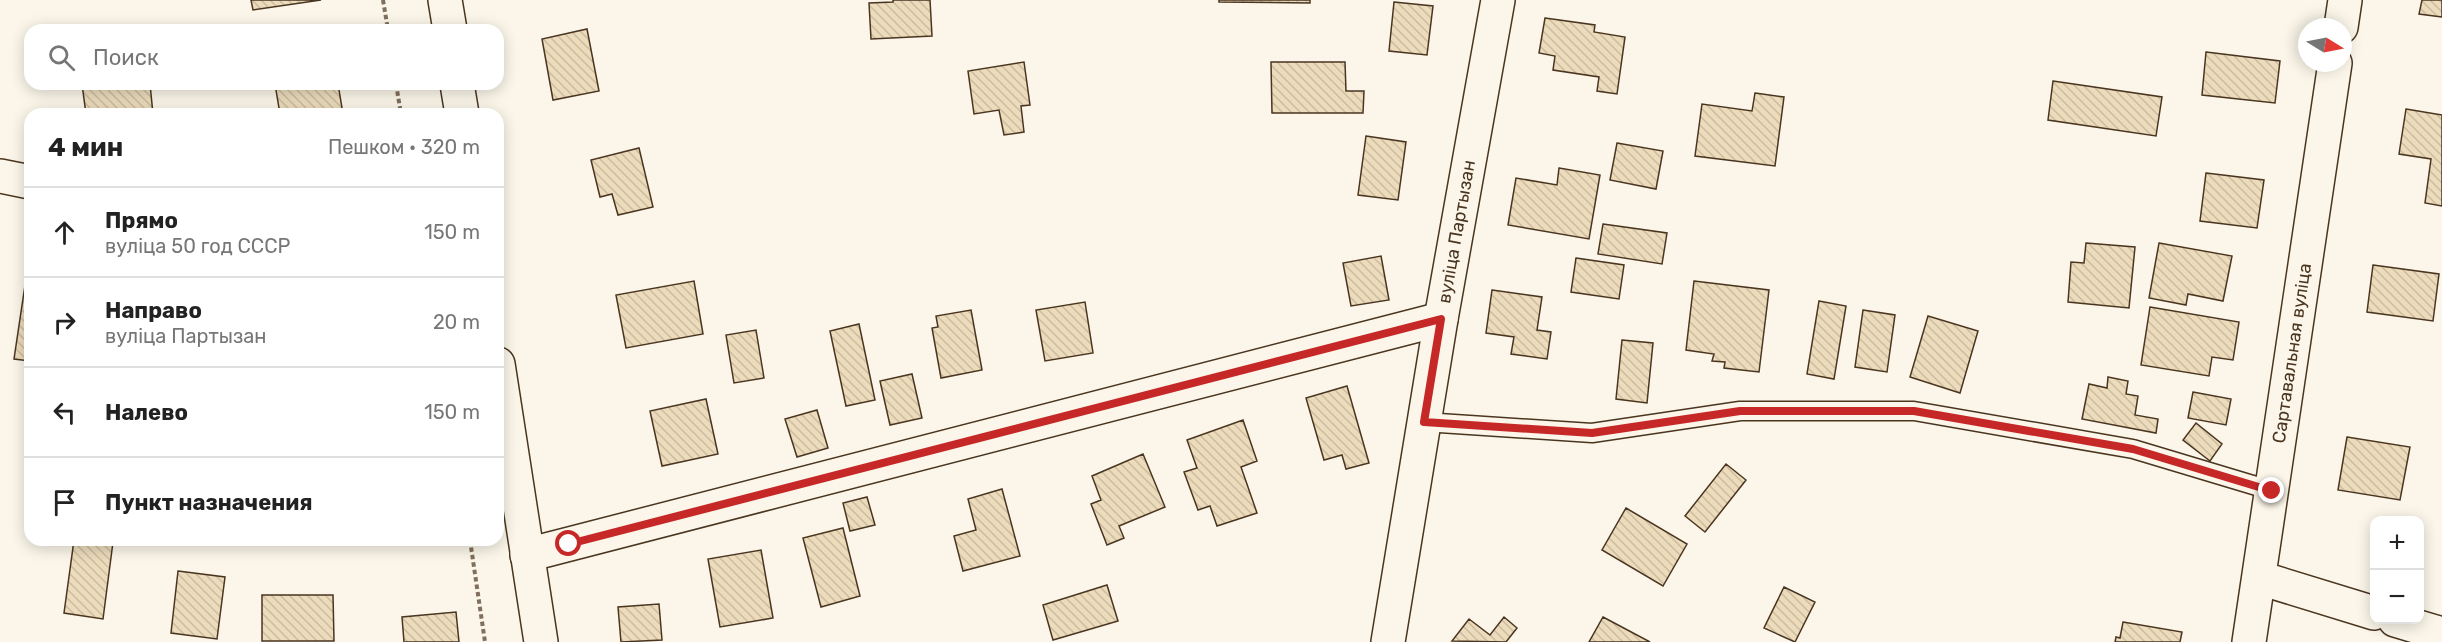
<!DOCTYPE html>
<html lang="ru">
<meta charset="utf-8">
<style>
body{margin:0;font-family:Rubik,sans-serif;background:#f6f6f6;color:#222}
.controls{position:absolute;right:18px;bottom:18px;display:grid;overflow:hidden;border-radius:12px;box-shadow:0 3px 15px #0003}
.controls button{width:54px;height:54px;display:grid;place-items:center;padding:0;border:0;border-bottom:2px solid #e0e0e0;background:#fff;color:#222;font:30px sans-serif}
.compass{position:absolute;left:2298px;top:18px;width:54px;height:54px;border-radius:50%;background:#fff;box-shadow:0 3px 15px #0003;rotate:100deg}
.stop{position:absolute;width:18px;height:18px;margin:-14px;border:4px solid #c62828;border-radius:50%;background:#fff}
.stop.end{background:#c62828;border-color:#fff;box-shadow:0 2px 6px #0008}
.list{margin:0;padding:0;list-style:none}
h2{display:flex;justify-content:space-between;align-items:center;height:78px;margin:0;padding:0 24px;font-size:26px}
h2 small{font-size:20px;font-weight:400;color:#767676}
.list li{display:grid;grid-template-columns:39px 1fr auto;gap:18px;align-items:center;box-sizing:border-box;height:90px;padding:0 24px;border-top:2px solid #e0e0e0}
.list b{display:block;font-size:22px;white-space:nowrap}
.list p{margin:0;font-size:20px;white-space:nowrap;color:#767676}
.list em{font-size:20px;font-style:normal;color:#767676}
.icon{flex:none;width:33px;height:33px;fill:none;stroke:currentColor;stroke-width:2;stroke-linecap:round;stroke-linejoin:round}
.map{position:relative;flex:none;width:2442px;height:642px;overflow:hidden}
.search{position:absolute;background:#fff;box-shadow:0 3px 15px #0003;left:24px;top:24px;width:480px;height:66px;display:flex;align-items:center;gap:15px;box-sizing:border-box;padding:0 21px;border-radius:18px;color:#767676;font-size:22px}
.panel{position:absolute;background:#fff;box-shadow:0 3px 15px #0003;left:24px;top:108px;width:480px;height:438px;border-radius:18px}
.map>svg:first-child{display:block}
</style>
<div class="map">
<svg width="2442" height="642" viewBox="0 0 2442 642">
<defs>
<pattern id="building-back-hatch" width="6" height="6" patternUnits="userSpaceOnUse" patternTransform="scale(1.5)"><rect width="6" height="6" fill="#ecdcbc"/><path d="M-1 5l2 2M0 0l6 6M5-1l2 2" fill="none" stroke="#ccbda1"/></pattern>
</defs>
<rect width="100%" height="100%" fill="#fbf6e9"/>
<path fill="url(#building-back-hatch)" stroke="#4a3520" stroke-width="1.5" d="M 251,0 L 321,0 L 253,10 Z
M 893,0 L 930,0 L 932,36 L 871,39 L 869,3 L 893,2 Z
M 1219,0 L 1310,0 L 1310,3 L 1219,2 Z
M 2422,0 L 2442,0 L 2442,17 L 2419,14 Z
M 1394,2 L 1433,6 L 1427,55 L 1389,51 Z
M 1545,18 L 1595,25 L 1594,32 L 1625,37 L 1617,94 L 1597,91 L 1599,77 L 1553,70 L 1555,56 L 1539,53 Z
M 587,29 L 599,91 L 553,100 L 542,39 Z
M 2206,52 L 2280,61 L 2275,103 L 2202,95 Z
M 1024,62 L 1030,105 L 1021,106 L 1024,132 L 1004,135 L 999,110 L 974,114 L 968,71 Z
M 1271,62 L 1345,62 L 1346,91 L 1364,91 L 1363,113 L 1272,113 Z
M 2053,81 L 2162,97 L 2156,136 L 2048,120 Z
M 82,84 L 150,84 L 153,114 L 86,114 Z
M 275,84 L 338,84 L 343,114 L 280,114 Z
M 1755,93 L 1784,97 L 1775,166 L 1695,156 L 1702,104 L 1752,111 Z
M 2406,109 L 2442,115 L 2442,206 L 2425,203 L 2431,159 L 2399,154 Z
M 1366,136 L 1406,142 L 1398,200 L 1358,195 Z
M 1617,143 L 1663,151 L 1656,189 L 1610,180 Z
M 639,148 L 653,207 L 618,215 L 612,194 L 600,197 L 591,160 Z
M 1559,168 L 1600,175 L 1589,239 L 1508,225 L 1516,178 L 1557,185 Z
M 2206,173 L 2264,180 L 2257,228 L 2200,221 Z
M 1603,224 L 1667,233 L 1662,264 L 1598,254 Z
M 2086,243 L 2135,247 L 2129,308 L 2068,302 L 2071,262 L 2084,263 Z
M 2159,243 L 2232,256 L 2223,301 L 2188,294 L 2186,305 L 2149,298 Z
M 1381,256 L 1389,300 L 1351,306 L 1343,263 Z
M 1576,258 L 1624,265 L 1619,299 L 1571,292 Z
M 2373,265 L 2439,274 L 2433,321 L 2367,312 Z
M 27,272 L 30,272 L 30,361 L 14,359 Z
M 694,281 L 703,334 L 626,348 L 616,295 Z
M 1694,281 L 1769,290 L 1759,372 L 1724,368 L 1725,362 L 1712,361 L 1714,354 L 1686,350 Z
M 1492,290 L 1542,297 L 1537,330 L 1551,332 L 1547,359 L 1511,354 L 1514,337 L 1486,333 Z
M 1819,301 L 1846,306 L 1834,379 L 1807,374 Z
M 1085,302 L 1093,353 L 1045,361 L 1036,310 Z
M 2150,307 L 2239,322 L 2233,360 L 2212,357 L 2209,376 L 2141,365 Z
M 971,310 L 982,370 L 941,378 L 932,328 L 938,327 L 936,316 Z
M 1863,310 L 1895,315 L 1887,372 L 1855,367 Z
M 1928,316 L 1978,331 L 1960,393 L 1910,377 Z
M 859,324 L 875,400 L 846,406 L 830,331 Z
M 756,330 L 764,378 L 734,383 L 726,335 Z
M 1622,340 L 1653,343 L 1647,403 L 1616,399 Z
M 912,374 L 922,418 L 890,425 L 880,381 Z
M 2108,377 L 2128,381 L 2126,394 L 2138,396 L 2135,415 L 2158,419 L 2156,433 L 2082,419 L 2089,384 L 2107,388 Z
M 1347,386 L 1369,463 L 1346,469 L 1342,455 L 1324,460 L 1306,398 Z
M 2193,392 L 2231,399 L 2226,425 L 2188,418 Z
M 706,399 L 718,454 L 662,466 L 650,411 Z
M 817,410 L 828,448 L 797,457 L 785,419 Z
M 1243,420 L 1257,461 L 1241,467 L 1257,513 L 1217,526 L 1210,506 L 1198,510 L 1184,472 L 1197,468 L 1187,440 Z
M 2196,423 L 2222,444 L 2210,461 L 2183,440 Z
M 2347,437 L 2410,447 L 2400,500 L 2338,490 Z
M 1143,454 L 1165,507 L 1119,526 L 1124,538 L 1107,545 L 1091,504 L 1101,500 L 1092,476 Z
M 1726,464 L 1746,480 L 1705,532 L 1685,516 Z
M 1002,489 L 1020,556 L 963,571 L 954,536 L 976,530 L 968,499 Z
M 867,497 L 875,525 L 850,531 L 843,503 Z
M 1626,508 L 1687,544 L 1663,586 L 1602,550 Z
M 843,528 L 860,596 L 821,607 L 803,538 Z
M 74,540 L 113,542 L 103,619 L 64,613 Z
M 761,550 L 773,618 L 720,627 L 708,559 Z
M 178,571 L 225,577 L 217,639 L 171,633 Z
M 1107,585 L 1118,621 L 1053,640 L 1043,605 Z
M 1784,587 L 1815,602 L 1795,642 L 1764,628 Z
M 262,595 L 333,595 L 334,641 L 262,641 Z
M 659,604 L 662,640 L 621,642 L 618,607 Z
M 456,612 L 459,642 L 404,642 L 402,617 Z
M 1504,617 L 1517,628 L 1506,642 L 1452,641 L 1469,619 L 1490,635 Z
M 1603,617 L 1650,642 L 1589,642 Z
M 2123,622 L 2182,632 L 2180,642 L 2115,642 L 2116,637 L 2120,638 Z"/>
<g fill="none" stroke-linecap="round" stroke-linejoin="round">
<g stroke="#4a3520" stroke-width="21">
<path id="service" d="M 1424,422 L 1592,433 L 1740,411 L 1914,411 L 2133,449 L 2273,491"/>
</g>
<g stroke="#4a3520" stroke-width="36">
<g id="minor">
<path d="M 2341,27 L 2345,0"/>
<path d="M 0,176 L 30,182"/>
<path d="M 527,555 L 1441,319"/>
<path d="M 2260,578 L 2374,613"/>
<path d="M 2395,620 L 2442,634"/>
<path id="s1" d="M 1388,642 L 1441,319 L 1498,0"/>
<path id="s2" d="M 2249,642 L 2335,63"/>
</g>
</g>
<g stroke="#4a3520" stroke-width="36">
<path id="secondary" d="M 445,0 L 450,30
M 457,84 L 462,114
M 498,364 L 541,642"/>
</g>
<path stroke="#7f6f5c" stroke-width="4" stroke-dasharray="4.5 3" stroke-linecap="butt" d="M 383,0 L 388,30
M 396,84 L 401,114
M 470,540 L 485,642"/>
<use href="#service" stroke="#fbf6e9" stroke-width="18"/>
<use href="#minor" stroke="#fbf6e9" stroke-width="33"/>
<use href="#secondary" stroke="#fbf6e9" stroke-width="33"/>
</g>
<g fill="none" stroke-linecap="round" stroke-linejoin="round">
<path stroke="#c62828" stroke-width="8" d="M 569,544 L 1441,319 L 1424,422 L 1592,433 L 1740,411 L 1914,411 L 2133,449 L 2272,491"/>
</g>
<g text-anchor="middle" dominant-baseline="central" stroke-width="4.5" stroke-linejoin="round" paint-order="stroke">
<g font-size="18" fill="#4a3520" stroke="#fbf6e9">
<text stroke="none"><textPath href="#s1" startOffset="416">вуліца Партызан</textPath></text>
<text stroke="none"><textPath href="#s2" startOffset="292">Сартавальная вуліца</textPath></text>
</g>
</g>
</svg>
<div class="controls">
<button>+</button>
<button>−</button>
</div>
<svg class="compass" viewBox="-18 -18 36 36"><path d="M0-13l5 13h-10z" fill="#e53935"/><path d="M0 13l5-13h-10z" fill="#767676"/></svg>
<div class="stop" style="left:569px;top:544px"></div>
<div class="stop end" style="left:2272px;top:491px"></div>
<div class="search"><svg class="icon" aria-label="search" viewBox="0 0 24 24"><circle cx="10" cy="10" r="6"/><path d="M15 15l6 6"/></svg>Поиск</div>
<section class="panel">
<h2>4 мин<small>Пешком · 320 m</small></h2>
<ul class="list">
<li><svg class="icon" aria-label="ahead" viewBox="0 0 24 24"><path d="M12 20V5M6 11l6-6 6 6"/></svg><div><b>Прямо</b><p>вуліца 50 год СССР</p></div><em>150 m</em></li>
<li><svg class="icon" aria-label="right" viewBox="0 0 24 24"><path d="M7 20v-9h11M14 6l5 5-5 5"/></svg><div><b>Направо</b><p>вуліца Партызан</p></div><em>20 m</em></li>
<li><svg class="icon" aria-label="left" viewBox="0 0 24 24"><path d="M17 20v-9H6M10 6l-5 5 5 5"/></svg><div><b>Налево</b></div><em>150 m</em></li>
<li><svg class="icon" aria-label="arrive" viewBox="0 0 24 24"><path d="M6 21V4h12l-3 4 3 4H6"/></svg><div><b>Пункт назначения</b></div></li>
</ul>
</section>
</div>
